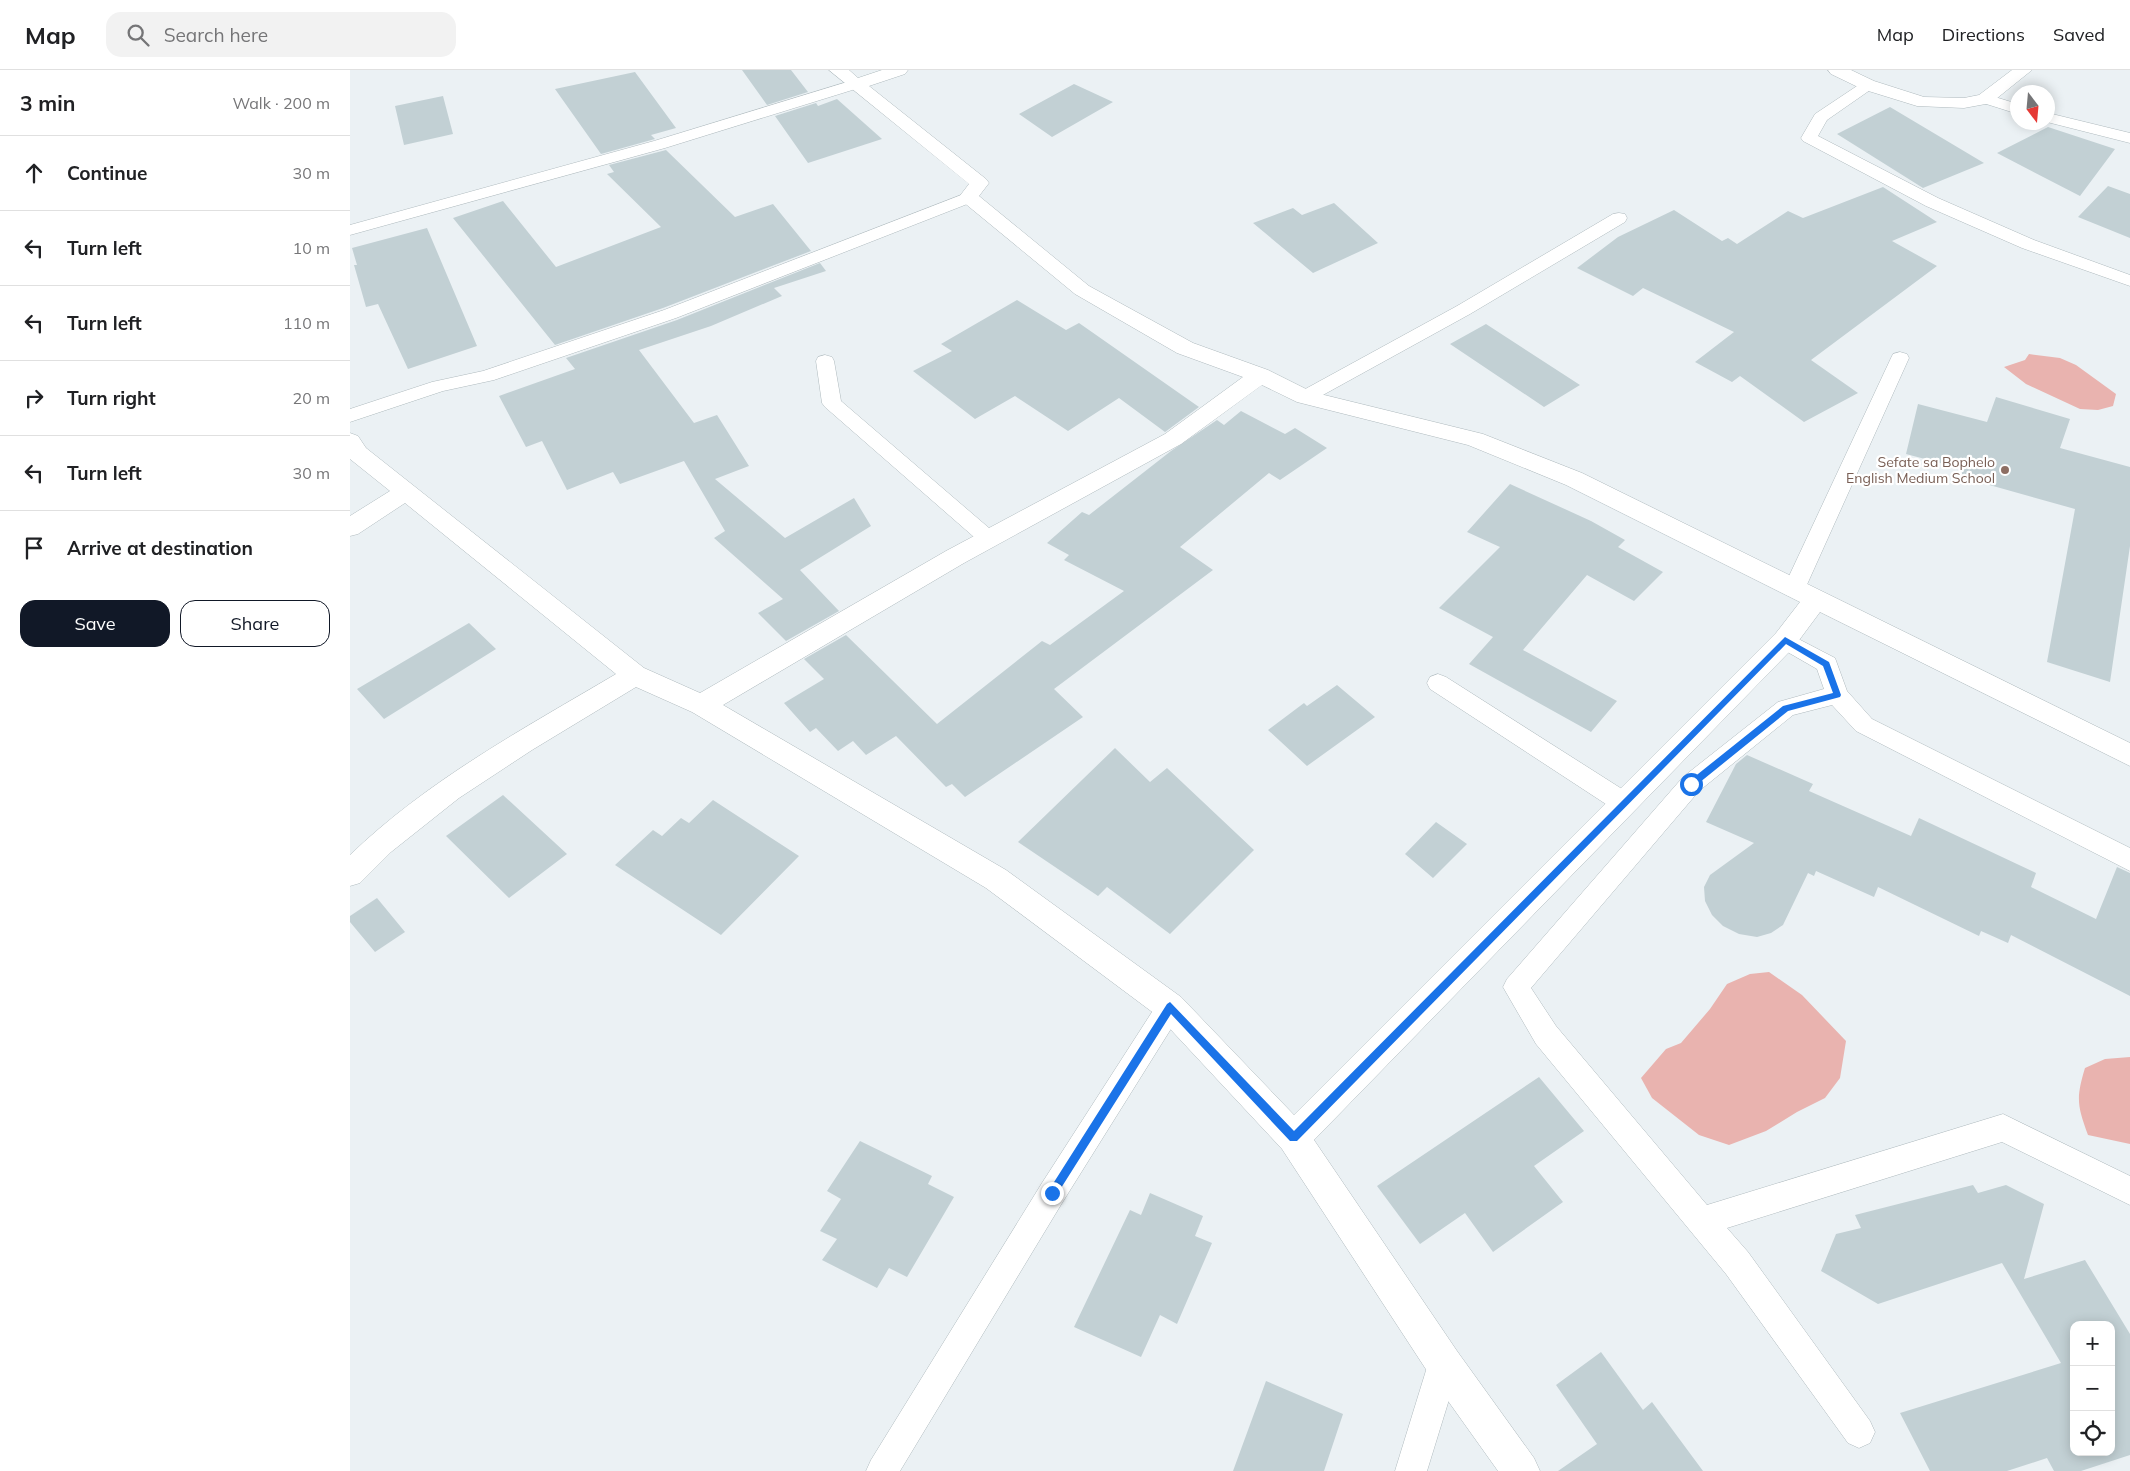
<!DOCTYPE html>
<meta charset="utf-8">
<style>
body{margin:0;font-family:Mulish,sans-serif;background:#f2f2f2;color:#202124}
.controls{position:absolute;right:15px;bottom:15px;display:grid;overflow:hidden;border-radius:10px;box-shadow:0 2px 12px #0003}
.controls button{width:45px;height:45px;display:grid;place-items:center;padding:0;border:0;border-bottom:1px solid #e0e0e0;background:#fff;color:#202124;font:25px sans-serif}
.compass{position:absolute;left:1660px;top:15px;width:45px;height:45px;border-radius:50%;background:#fff;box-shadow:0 2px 12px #0003;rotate:164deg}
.stop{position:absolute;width:15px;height:15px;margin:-11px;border:4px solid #1a73e8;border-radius:50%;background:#fff}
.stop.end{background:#1a73e8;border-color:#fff;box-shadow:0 1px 5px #0008}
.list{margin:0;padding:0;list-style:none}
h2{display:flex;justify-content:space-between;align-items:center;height:65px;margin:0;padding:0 20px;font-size:21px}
h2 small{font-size:16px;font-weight:400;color:#757577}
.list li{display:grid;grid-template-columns:32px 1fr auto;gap:15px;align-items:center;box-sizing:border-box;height:75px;padding:0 20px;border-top:1px solid #e0e0e0}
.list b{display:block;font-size:19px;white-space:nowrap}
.list em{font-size:16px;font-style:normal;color:#757577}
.actions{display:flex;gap:10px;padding:15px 20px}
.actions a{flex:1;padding:11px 0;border:1px solid #111827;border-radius:15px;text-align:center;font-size:18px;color:#111827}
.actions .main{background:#111827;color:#fff}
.icon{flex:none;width:28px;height:28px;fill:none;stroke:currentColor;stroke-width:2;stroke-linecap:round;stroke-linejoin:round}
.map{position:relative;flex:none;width:1780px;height:1401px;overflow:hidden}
header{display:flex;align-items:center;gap:30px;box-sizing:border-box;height:70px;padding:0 25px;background:#fff;border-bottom:1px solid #e0e0e0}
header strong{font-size:24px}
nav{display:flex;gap:28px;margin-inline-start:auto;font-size:18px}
.search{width:350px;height:45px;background:#f2f2f2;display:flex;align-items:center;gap:12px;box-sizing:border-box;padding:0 18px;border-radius:15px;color:#757577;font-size:19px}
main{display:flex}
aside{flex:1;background:#fff}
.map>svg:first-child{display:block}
</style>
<header>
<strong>Map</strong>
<div class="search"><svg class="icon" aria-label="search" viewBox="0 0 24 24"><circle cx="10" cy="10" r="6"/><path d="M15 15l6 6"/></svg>Search here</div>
<nav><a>Map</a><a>Directions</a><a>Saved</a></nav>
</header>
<main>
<aside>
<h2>3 min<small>Walk · 200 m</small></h2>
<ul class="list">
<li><svg class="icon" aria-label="ahead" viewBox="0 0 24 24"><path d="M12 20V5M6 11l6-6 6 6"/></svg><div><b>Continue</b></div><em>30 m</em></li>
<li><svg class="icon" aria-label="left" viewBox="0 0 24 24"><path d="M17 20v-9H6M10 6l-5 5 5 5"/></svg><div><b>Turn left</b></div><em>10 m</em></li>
<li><svg class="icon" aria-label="left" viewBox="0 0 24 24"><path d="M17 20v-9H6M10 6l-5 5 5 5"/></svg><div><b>Turn left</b></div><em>110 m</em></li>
<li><svg class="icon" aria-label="right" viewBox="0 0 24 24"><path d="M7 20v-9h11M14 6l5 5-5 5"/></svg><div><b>Turn right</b></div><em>20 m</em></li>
<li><svg class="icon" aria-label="left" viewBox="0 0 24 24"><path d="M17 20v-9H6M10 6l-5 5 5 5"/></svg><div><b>Turn left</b></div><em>30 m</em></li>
<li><svg class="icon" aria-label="arrive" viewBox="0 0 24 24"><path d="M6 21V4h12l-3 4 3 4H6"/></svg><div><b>Arrive at destination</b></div></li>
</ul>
<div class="actions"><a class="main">Save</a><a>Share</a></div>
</aside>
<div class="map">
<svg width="1780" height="1401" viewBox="0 0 1780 1401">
<rect width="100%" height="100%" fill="#ebf1f4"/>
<path fill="#e9b3af" d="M 1679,284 L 1710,288 L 1726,295 L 1766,324 L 1763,336 L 1748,340 L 1730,339 L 1676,314 L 1654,297 L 1675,290 Z
M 1419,902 L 1452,925 L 1496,971 L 1490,1008 L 1475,1028 L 1447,1042 L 1416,1061 L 1379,1075 L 1349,1065 L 1302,1028 L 1291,1008 L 1316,979 L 1331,973 L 1360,939 L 1377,914 L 1400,904 Z
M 1780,987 L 1780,1074 L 1738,1065 C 1727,1035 1726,1028 1735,998 L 1755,989 Z"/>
<path fill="#c2d0d4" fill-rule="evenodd" d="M 392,0 L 441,0 L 458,22 L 417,35 Z
M 285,2 L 326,58 L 301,65 L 305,69 L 251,84 L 205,19 Z
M 724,14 L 763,32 L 702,67 L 669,44 Z
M 93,26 L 103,64 L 54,75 L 45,36 Z
M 487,29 L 532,69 L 458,93 L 425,46 L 466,33 L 468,36 Z
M 1540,37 L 1634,93 L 1573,118 L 1487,64 Z
M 1698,57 L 1765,79 L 1730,126 L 1647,83 Z
M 316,80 L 385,147 L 423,134 L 461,181 L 313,238 L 205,275 L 103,148 L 153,131 L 206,197 L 311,157 L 257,104 L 264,102 L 259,95 Z
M 1758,116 L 1780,124 L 1780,168 L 1728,147 Z
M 1533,117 L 1587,152 L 1542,171 L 1587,196 L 1461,290 L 1508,323 L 1454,352 L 1390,306 L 1382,312 L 1345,292 L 1384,262 L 1293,218 L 1283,226 L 1227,198 L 1268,167 L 1324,140 L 1372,171 L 1378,168 L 1387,174 L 1438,141 L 1453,148 Z
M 984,133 L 1028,173 L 963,203 L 903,153 L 943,138 L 952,145 Z
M 77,158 L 127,276 L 58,299 L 28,234 L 16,237 L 4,195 L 7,195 L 2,178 Z
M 470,193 L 476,201 L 424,218 L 432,226 L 361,256 L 289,280 L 344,353 L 367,345 L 399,396 L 365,409 L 435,468 L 504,428 L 521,456 L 450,500 L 489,541 L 436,571 L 408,543 L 433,529 L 364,468 L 375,461 L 334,391 L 270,414 L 263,402 L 217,420 L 192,371 L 176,377 L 149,326 L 225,299 L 216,288 L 327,250 Z
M 667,230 L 716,260 L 729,253 L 849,337 L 815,362 L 769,328 L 718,361 L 665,326 L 625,349 L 563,301 L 602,281 L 591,274 Z
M 1136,254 L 1230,315 L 1194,337 L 1100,274 Z
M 1646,327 L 1720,349 L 1710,378 L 1780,397 L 1780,476 L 1760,612 L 1697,592 L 1725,439 L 1611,407 L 1613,399 L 1556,384 L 1568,334 L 1637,352 Z
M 891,341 L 935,364 L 945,358 L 977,378 L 930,410 L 919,403 L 830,477 L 863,500 L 704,619 L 733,647 L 615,727 L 602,714 L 596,717 L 546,666 L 516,685 L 503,671 L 488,681 L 466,658 L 460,662 L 434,633 L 474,609 L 454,589 L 496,565 L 587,654 L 692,571 L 700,575 L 774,521 L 714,490 L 719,485 L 697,473 L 732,442 L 739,445 L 821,381 L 867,350 L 874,355 Z
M 1160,414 L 1241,451 L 1275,470 L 1268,477 L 1313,502 L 1284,531 L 1237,505 L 1173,580 L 1267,631 L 1241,662 L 1119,594 L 1143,567 L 1089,538 L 1150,477 L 1117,462 Z
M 119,553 L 146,579 L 34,649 L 7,619 Z
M 987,615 L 1025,647 L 957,696 L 918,660 L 954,633 L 957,636 Z
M 765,678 L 800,712 L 817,698 L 904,780 L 820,864 L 757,817 L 748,826 L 668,772 Z
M 1397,685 L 1463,714 L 1459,721 L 1561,766 L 1569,748 L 1686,803 L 1681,817 L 1746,849 L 1767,797 L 1780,803 L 1780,926 L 1661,865 L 1658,873 L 1631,861 L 1629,866 L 1528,817 L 1524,827 L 1466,801 L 1464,806 L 1458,803 L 1433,855 L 1421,863 L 1407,867 L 1389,864 L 1373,856 L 1362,845 L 1355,831 L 1354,817 L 1360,805 L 1404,773 L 1356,752 L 1386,694 Z
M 153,725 L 217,784 L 159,828 L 96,766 Z
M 363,730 L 449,786 L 371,865 L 265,795 L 303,760 L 312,766 L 331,748 L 339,753 Z
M 1086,752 L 1117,774 L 1083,808 L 1055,784 Z
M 27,828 L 55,862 L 25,882 L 0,852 L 0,846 Z
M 1189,1007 L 1234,1061 L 1184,1096 L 1213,1132 L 1143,1182 L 1115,1143 L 1070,1174 L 1027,1116 Z
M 510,1071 L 582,1106 L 578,1114 L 604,1127 L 557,1207 L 539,1198 L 527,1218 L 472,1190 L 487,1169 L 470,1161 L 491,1129 L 477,1121 Z
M 1623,1115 L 1628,1123 L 1656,1115 L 1694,1134 L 1674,1209 L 1735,1190 L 1780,1264 L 1780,1385 L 1731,1401 L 1704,1401 L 1697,1388 L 1657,1401 L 1580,1401 L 1550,1343 L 1711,1293 L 1652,1193 L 1528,1234 L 1471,1201 L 1486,1164 L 1511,1158 L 1505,1145 ZM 1724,1255 L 1761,1255 L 1761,1382 L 1724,1382 Z
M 800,1123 L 853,1146 L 845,1166 L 862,1173 L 827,1254 L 810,1245 L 791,1287 L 724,1257 L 780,1140 L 791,1145 Z
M 1251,1282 L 1293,1340 L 1302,1332 L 1353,1401 L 1208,1401 L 1247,1374 L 1206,1315 Z
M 916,1311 L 993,1344 L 974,1401 L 883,1401 Z"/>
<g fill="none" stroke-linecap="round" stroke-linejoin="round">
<g stroke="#afbabe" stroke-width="1">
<path id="lane" d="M 507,9 L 512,11 L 515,14 L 512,17 L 315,78 L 0,165 L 0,155 L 304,71 Z
M 1518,10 L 1523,12 L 1526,15 L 1523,18 L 1477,50 L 1468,66 L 1588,128 L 1684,170 L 1780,205 L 1780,216 L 1672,178 L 1576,136 L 1453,71 L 1451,68 L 1465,44 L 1513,12 Z
M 1635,24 L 1668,34 L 1668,44 L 1630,32 L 1627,29 L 1630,26 Z
M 1698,43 L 1780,63 L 1780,73 L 1697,52 Z
M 619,122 L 625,123 L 627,127 L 625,131 L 326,248 L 144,310 L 93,321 L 0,352 L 0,339 L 82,312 L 133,301 L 314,240 Z
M 1269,143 L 1275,144 L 1277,148 L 1275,152 L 1120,244 L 962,331 L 955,333 L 948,331 L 945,327 L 948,323 L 1107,236 L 1263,144 Z
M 1550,282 L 1557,284 L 1559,288 L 1455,519 L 1452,525 L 1444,527 L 1436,525 L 1433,519 L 1541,288 L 1543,284 Z
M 475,285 L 482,287 L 484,291 L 491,331 L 646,464 L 649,469 L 646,474 L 639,476 L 632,474 L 475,337 L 472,333 L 466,291 L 468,287 Z
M 1435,562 L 1485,588 L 1497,621 L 1522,649 L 1780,778 L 1780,801 L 1506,661 L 1482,635 L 1443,645 L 1349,721 L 1181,918 L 1206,956 L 1357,1135 L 1653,1044 L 1780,1106 L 1780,1135 L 1652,1072 L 1377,1158 L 1398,1182 L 1520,1351 L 1525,1362 L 1520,1373 L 1509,1378 L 1498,1373 L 1376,1204 L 1186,974 L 1153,917 L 1157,909 L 1333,707 L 1428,632 L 1474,619 L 1467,599 L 1427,576 L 1424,570 L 1427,564 Z
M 1088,604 L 1096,607 L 1283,726 L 1286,733 L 1283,740 L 1274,743 L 1265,740 L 1080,619 L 1077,613 L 1080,607 Z
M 820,925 L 829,928 L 833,937 L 829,946 L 712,1133 L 550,1401 L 516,1401 L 521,1390 L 692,1113 L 811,928 Z
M 1094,1278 L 1105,1283 L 1110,1294 L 1077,1401 L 1045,1401 L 1078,1294 L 1083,1283 Z"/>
</g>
<g stroke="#afbabe" stroke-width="1">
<path id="street" d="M 479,0 L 499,0 L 508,8 L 532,0 L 558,0 L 555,4 L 519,16 L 636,109 L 639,113 L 629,126 L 739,216 L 843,273 L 918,300 L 962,322 L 1133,364 L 1232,403 L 1780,673 L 1780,696 L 1470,542 L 1444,577 L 964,1070 L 1107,1281 L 1184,1388 L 1190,1401 L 1148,1401 L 1081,1307 L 932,1079 L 809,947 L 636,818 L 342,642 L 286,617 L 182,680 L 109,728 L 41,782 L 10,813 L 0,816 L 0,785 C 78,710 173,659 266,604 L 55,433 L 8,464 L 0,466 L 0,446 L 40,421 L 0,389 L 0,363 L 8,366 L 16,378 L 294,598 L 350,623 L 596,481 L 815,364 L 893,307 L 827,283 L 725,224 L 612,131 L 609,127 L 619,114 ZM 912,315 L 947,332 L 1118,375 L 1216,415 L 1450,532 L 1426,563 L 944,1045 L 831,927 L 656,800 L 373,635 L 614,493 L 831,374 Z
M 1478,0 L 1501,0 L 1524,11 L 1574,27 L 1614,28 L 1629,25 L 1662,0 L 1682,0 L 1641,33 L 1614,38 L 1567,36 L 1512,19 L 1481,4 Z"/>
</g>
<use href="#lane" fill="#fff" fill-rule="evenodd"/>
<use href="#street" fill="#fff" fill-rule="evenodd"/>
</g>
<path fill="#1a73e8" d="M 1435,567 L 1479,592 L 1491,625 L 1490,627 L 1438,641 L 1344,717 L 1338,717 L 1338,712 L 1433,636 L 1483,623 L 1473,596 L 1436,574 L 947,1071 L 940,1071 L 821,944 L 706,1126 L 699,1126 L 699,1120 L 817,934 L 820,932 L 944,1061 Z"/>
<circle fill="#8d6e63" stroke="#fff" stroke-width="2" cx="1655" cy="400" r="5"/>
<g text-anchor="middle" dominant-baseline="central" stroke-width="4.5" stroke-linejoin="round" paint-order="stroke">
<g font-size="14" fill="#785e54" stroke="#fff" text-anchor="end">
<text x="1645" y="392">Sefate sa Bophelo<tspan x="1645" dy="16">English Medium School</tspan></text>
</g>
</g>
</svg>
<div class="controls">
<button>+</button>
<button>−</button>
<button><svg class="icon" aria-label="locate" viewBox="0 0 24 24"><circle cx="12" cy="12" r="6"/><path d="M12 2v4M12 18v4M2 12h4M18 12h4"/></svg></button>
</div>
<svg class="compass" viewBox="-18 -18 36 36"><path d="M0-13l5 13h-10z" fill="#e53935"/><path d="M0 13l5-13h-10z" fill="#757577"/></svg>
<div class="stop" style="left:1341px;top:714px"></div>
<div class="stop end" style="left:702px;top:1123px"></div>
</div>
</main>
